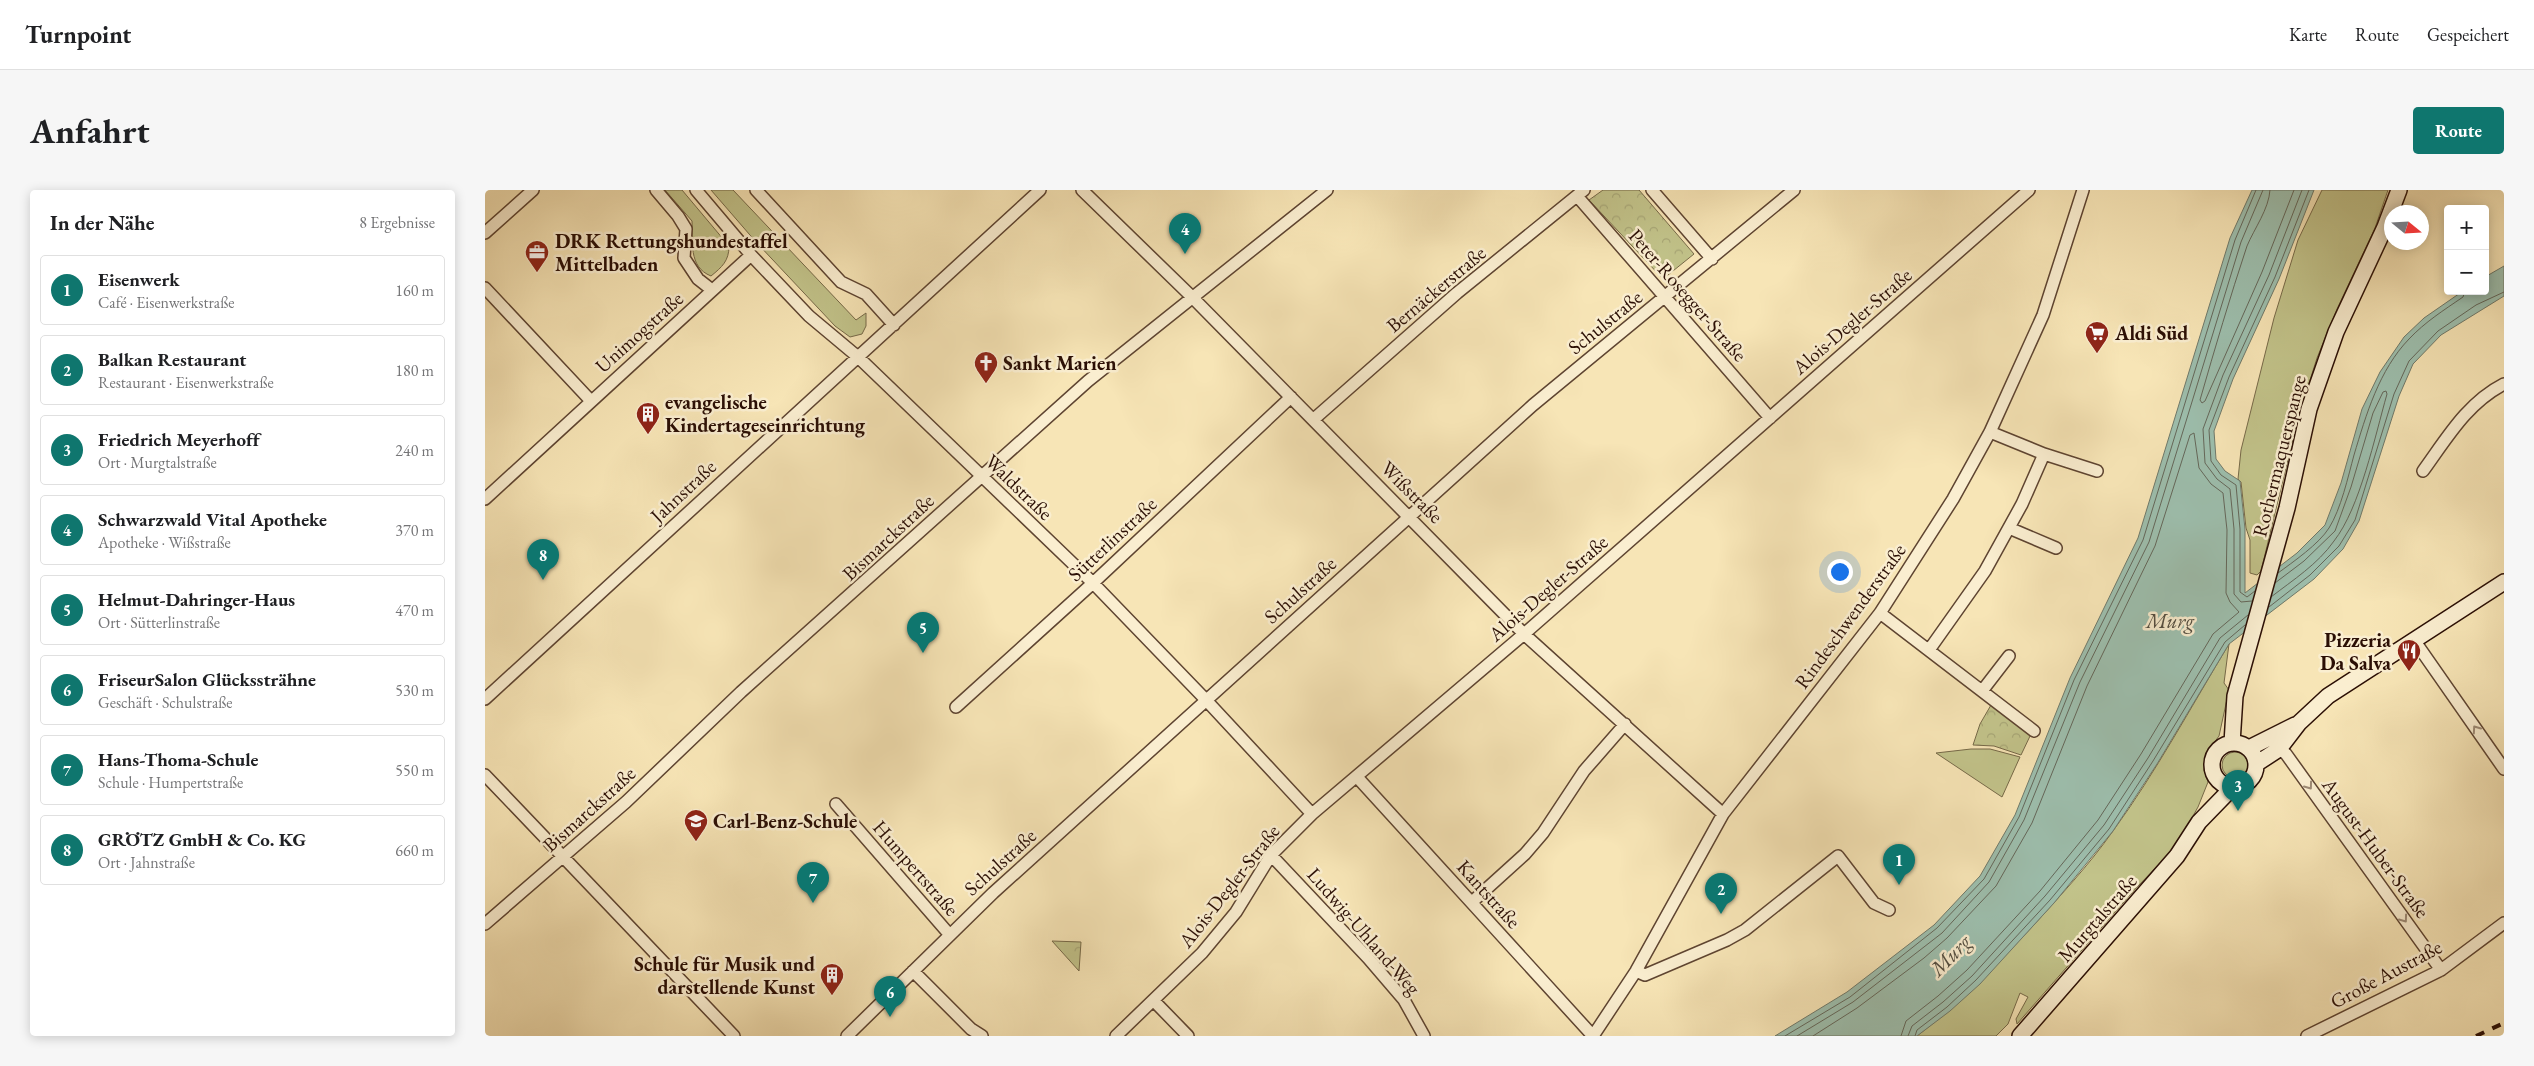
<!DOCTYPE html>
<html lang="de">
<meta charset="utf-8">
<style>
body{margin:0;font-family:"EB Garamond",serif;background:#f6f6f6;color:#202124}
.controls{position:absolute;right:15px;top:15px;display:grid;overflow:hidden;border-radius:5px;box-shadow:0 2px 12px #0003}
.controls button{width:45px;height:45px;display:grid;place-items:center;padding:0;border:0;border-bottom:1px solid #e0e0e0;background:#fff;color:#202124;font:25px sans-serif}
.compass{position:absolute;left:1899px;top:15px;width:45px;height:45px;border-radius:50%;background:#fff;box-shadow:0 2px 12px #0003;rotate:108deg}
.you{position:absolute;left:1354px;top:381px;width:18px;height:18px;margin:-12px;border:4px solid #fff;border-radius:50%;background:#1a73e8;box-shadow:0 0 0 8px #1a73e833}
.badge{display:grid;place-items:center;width:32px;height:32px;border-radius:50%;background:#0f766e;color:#fff;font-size:16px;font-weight:700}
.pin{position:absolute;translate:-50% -41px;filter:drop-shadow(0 1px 2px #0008)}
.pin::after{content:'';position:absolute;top:26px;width:18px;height:15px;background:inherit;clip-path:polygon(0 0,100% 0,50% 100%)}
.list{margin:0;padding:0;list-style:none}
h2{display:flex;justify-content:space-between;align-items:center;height:65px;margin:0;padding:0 20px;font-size:21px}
h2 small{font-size:16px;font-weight:400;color:#757577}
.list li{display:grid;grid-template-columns:32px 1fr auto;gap:15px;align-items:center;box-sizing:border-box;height:70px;margin:0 10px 10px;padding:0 10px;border:1px solid #e0e0e0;border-radius:5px}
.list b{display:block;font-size:19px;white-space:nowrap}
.list p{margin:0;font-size:16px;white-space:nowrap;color:#757577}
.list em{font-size:16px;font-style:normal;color:#757577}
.map{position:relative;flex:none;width:2019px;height:846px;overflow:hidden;border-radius:5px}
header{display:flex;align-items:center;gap:30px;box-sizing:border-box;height:70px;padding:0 25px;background:#fff;border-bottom:1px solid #e0e0e0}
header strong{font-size:24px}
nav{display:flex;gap:28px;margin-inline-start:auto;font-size:18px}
.intro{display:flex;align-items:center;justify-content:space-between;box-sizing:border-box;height:120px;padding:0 30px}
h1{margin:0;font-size:35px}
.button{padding:12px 22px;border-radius:5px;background:#0f766e;color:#fff;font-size:18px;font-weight:700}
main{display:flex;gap:30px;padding:0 30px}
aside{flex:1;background:#fff;border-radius:5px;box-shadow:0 2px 12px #0003}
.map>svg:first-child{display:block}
</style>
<header>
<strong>Turnpoint</strong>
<nav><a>Karte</a><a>Route</a><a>Gespeichert</a></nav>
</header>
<div class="intro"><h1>Anfahrt</h1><a class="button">Route</a></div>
<main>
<aside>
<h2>In der Nähe<small>8 Ergebnisse</small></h2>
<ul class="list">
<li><span class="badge">1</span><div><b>Eisenwerk</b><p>Café · Eisenwerkstraße</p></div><em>160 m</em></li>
<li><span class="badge">2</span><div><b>Balkan Restaurant</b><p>Restaurant · Eisenwerkstraße</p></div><em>180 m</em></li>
<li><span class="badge">3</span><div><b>Friedrich Meyerhoff</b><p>Ort · Murgtalstraße</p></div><em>240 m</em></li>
<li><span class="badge">4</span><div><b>Schwarzwald Vital Apotheke</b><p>Apotheke · Wißstraße</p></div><em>370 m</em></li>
<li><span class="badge">5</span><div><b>Helmut-Dahringer-Haus</b><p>Ort · Sütterlinstraße</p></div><em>470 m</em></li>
<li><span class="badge">6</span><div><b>FriseurSalon Glückssträhne</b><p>Geschäft · Schulstraße</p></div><em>530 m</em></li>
<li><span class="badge">7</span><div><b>Hans-Thoma-Schule</b><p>Schule · Humpertstraße</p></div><em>550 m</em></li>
<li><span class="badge">8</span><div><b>GRÖTZ GmbH &amp; Co. KG</b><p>Ort · Jahnstraße</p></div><em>660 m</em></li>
</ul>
</aside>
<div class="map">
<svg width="2019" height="846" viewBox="0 0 2019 846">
<defs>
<pattern id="forest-crowns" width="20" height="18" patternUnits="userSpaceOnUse" patternTransform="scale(1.25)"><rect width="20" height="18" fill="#c2c38a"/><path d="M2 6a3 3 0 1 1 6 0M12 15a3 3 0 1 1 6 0" fill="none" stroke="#a7a676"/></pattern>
</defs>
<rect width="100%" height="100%" fill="#f7e5b6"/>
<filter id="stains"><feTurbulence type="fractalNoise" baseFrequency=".004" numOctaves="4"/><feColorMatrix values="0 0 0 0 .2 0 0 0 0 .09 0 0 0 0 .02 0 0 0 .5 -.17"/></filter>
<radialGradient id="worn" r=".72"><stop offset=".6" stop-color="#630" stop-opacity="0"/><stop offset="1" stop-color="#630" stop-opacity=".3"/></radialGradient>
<path fill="#c2c38a" stroke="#766948" d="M 180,0 L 197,0 L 244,56 C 244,71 237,77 226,86 C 203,77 208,51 207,31 Z
M 226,0 L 248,0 L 371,130 L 381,123 L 381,136 L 377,144 L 365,147 L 350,136 L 271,52 Z
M 1837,0 L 1903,0 L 1890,38 L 1852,119 L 1832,168 L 1813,228 L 1776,381 L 1772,385 L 1765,383 L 1765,350 L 1761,338 L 1756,292 L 1753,289 L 1756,260 L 1789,128 L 1813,50 Z
M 1744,454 L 1739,493 L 1744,500 L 1734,546 L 1721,564 L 1719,580 L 1723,592 L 1713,617 L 1690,658 L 1652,697 L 1532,834 L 1531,829 L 1543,807 L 1535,803 L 1523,834 L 1511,846 L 1432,846 C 1475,813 1511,776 1547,737 C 1575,706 1604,675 1628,641 C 1671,582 1706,517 1744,454 Z
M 1486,559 L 1505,559 L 1535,567 L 1517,607 L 1451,563 Z
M1737 575a13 13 0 1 1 26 0a13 13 0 1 1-26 0Z"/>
<path fill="url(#forest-crowns)" stroke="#766948" d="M 1118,0 L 1154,0 L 1209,64 L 1178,89 L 1104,10 Z
M 1506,515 L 1546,544 L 1536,565 L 1509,556 L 1488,555 L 1495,534 Z
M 567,751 L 596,752 L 594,781 Z"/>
<path fill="#9dbfae" stroke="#6f796a" d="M 1767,0 L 1829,0 L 1794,89 L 1748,189 L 1729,241 L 1731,269 L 1740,281 L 1755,291 L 1760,339 L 1760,403 L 1812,363 L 1840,335 L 1856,293 L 1877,219 L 1895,182 L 1919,147 L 1939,128 L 1978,101 L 2000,101 L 2000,87 L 2019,76 L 2019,106 L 1956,145 L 1928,174 L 1914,206 L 1874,331 L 1858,359 L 1829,389 L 1744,454 L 1672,574 L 1628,641 L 1569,713 L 1495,794 L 1465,821 L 1432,846 L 1290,846 L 1362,802 L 1449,735 L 1495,686 L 1530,625 L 1585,488 L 1653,348 L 1745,48 Z"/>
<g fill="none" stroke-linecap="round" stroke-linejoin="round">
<path stroke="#64675a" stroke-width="1" d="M 1785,0 C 1784,19 1769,39 1762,56 C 1745,107 1730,158 1715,210 L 1717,213 L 1720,211 L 1777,82 L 1809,0
M 1793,383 C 1808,372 1834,354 1844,338 C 1856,319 1863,287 1869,265 C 1881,225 1894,180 1924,149 C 1940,132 1959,120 1978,107 L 1980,101
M 1770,401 L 1762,407 L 1755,402 L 1755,339 L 1751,295 L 1736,285 L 1726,271 L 1724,240 L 1744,187 L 1790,87 L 1824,0
M 1786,407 C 1808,390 1833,374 1849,351 C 1875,318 1890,246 1902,204 L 1901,201 L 1898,202 L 1888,223 L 1866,297 L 1850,341 L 1819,371 L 1790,393
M 1767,411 L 1756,412 L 1749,404 L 1749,339 L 1745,299 L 1732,289 L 1720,273 L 1718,239 L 1738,185 L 1784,85 L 1817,0
M 1784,417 L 1825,385 L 1854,356 L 1870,330 L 1909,204 L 1924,171 L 1953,141 L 1991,115 L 2019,102
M 1300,846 L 1365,807 L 1452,738 L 1499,689 L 1534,627 L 1589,490 L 1658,350 L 1750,50 L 1771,0
M 1312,846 L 1368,812 L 1457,743 L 1504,692 L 1539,630 L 1595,492 L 1664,352 L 1756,52 L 1778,0
M 1328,846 L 1372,818 L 1439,768 L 1462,748 L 1511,696 L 1547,633 L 1602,496 L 1670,356 L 1705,245 L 1709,243 L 1714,278 L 1726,294 L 1738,303 L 1742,340 L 1741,403 L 1745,412 L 1754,422 L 1728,444 L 1656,564 L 1613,630 L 1555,701 L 1482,780 L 1453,806 L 1421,831 L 1416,846
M 1423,846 L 1427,836 L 1458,812 L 1487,786 L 1560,706 L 1619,635 L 1663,568 L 1735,448 L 1763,425
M 1430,846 L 1432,840 L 1462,817 L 1491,790 L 1565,710 L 1624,639 L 1668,571 L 1740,452 L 1760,435"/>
<g stroke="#5e4431" stroke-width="14">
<path id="street" d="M 171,0 L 193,26 L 201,39 L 199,68 L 213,89 L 227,100
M 211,0 L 266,65 L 324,126 L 373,167 L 608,393 L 721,510 L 827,624
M 271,0 L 356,92 L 381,104 L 409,135
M 597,0 L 707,107 L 1039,444 L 1238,624
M 1167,0 L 1227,69
M 1092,6 L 1285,228
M 0,43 L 48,0
M 0,98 L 106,211
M 829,229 L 972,103 L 1099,0
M 1559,264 L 1612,281
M 1938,281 C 1962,248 1982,213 2019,194
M 0,309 L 266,65
M 1524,338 L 1571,358
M 1395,423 L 1549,541
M 1929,450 L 2019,579
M 1444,460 L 1500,381 L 1537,314 L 1559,264 L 1505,242
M 1497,501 L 1524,466
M 0,509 L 555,0
M 471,517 L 608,393 L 806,207
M 1794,559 L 1801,564 L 1956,780
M 0,585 L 249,846
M 872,587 L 1108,846
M 351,614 L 464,744
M 786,665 L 883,768 L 919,810 L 939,846
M 987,712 L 1040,664 L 1058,643 L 1099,581 L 1140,534
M 0,734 L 141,612 L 256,502 L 603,191 L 842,0
M 428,781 L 486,839 L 497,846
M 1151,781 L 1160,785 L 1242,750 L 1260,740 L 1353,666 L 1389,713 L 1404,720
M 669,811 L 703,846
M 362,846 L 508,703 L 1048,215 L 1309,0
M 631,846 L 717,763 L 751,722 L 786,665 L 827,624 L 1039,444 L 1544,0
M 1108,846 L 1151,781 L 1238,624 L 1395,423 L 1468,309 L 1505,242 L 1558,125 L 1598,0
M 1822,846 L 1956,780 L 2019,733"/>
</g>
<g stroke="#2b0f05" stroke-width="18">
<path id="secondary" d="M 1747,553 L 1750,506 L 1802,318 L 1824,219 L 1851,142 L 1900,37 L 1914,0
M1727 575a22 22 0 1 1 44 0a22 22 0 1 1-44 0Z
M 1764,558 L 1810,535
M 1771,574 L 1794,559 L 1814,533 L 1843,506 L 2019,392
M 1535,846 L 1692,666 L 1714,632 L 1748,597"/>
</g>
<use href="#street" stroke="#faeed0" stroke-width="11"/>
<use href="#secondary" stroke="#faeed0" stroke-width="15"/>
<path stroke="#2b0f05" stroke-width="4" stroke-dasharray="9 9" stroke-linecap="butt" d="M 1991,846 L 2019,833"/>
</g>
<defs><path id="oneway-chevron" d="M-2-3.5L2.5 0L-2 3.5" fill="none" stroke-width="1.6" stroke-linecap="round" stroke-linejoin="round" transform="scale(1.25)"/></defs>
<g stroke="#9d8a75">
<use href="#oneway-chevron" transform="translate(1991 539) rotate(-125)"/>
<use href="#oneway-chevron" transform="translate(1824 596) rotate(54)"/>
<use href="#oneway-chevron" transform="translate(1919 729) rotate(54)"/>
</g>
<defs>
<g id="office-pin" transform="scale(1.25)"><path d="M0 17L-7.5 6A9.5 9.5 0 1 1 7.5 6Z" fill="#8f2418" stroke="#faeed0"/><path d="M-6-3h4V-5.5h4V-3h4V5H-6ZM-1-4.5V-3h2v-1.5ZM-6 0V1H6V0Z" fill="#fff"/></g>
<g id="supermarket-pin" transform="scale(1.25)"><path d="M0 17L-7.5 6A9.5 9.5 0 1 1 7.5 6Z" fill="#8f2418" stroke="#faeed0"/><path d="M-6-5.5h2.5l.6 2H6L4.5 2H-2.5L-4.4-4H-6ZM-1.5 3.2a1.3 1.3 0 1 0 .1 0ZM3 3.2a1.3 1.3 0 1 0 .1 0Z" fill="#fff"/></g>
<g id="church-pin" transform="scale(1.25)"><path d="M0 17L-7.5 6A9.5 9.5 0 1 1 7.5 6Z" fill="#8f2418" stroke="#faeed0"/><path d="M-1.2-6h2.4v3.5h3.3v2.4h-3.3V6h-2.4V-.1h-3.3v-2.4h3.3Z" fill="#fff"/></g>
<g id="building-pin" transform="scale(1.25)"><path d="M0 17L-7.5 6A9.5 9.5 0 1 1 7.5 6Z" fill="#8f2418" stroke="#faeed0"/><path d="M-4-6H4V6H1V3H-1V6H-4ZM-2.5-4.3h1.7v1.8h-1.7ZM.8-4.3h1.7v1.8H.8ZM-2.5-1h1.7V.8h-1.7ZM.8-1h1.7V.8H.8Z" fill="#fff"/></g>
<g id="restaurant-pin" transform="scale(1.25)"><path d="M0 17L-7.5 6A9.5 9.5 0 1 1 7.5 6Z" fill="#8f2418" stroke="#faeed0"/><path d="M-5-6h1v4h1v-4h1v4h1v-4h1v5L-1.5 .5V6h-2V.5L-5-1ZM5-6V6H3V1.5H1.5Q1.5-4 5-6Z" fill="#fff"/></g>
<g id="school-pin" transform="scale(1.25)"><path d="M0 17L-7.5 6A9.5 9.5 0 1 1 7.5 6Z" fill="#8f2418" stroke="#faeed0"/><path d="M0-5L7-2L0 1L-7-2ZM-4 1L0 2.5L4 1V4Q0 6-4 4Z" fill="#fff"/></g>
</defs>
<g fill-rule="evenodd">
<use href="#office-pin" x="52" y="62"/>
<use href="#supermarket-pin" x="1612" y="143"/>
<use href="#church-pin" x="501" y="173"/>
<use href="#building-pin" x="163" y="224"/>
<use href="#restaurant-pin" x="1924" y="461"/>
<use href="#school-pin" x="211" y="631"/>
<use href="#building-pin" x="347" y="785"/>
</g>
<g text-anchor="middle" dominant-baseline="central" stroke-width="5" stroke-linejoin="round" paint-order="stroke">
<g font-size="20" font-weight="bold" fill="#2b0f05" stroke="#faeed0" text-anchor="start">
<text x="70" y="51">DRK Rettungshundestaffel<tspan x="70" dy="23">Mittelbaden</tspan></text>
<text x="1630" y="143">Aldi Süd</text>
<text x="518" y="173">Sankt Marien</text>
<text x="180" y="212">evangelische<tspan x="180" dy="23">Kindertageseinrichtung</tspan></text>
<text x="1906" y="450" text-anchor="end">Pizzeria<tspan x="1906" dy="23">Da Salva</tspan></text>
<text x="228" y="631">Carl-Benz-Schule</text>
<text x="330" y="774" text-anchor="end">Schule für Musik und<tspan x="330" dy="23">darstellende Kunst</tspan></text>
</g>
<g font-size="20" fill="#2b0f05" stroke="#faeed0">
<text transform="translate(951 99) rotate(-40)">Bernäckerstraße</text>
<text transform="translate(1203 105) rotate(49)">Peter-Rosegger-Straße</text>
<text transform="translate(1367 131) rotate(-41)">Alois-Degler-Straße</text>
<text transform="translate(1120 132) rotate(-39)">Schulstraße</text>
<text transform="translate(154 142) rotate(-42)">Unimogstraße</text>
<text transform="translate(1794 266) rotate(-76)">Rothermaquerspange</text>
<text transform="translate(534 297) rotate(44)">Waldstraße</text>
<text transform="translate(198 301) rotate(-43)">Jahnstraße</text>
<text transform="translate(927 302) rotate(45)">Wißstraße</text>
<text transform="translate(403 347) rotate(-43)">Bismarckstraße</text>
<text transform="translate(627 349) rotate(-43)">Sütterlinstraße</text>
<text transform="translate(1063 398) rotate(-41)">Alois-Degler-Straße</text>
<text transform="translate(815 400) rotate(-42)">Schulstraße</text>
<text transform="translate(1365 426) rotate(-54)">Rindeschwenderstraße</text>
<text transform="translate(104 619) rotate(-42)">Bismarckstraße</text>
<text transform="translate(1891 658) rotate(54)">August-Huber-Straße</text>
<text transform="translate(515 672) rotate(-42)">Schulstraße</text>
<text transform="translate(431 678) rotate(49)">Humpertstraße</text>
<text transform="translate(744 696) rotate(-52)">Alois-Degler-Straße</text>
<text transform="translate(1004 704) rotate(48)">Kantstraße</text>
<text transform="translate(1612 728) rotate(-49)">Murgtalstraße</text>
<text transform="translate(879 741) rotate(49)">Ludwig-Uhland-Weg</text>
<text transform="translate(1901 784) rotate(-28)">Große Austraße</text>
</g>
<g font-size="21" font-style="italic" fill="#534d40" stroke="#faeed0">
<text x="1685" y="430">Murg</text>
<text transform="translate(1465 765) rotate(-46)">Murg</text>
</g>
</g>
<rect width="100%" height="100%" filter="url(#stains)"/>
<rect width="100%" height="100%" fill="url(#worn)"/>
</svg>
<div class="controls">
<button>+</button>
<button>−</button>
</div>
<svg class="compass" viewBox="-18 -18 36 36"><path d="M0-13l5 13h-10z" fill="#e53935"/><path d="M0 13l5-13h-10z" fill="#757577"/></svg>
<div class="you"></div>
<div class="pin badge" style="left:1414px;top:695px">1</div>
<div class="pin badge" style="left:1236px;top:724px">2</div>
<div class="pin badge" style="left:1753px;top:621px">3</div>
<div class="pin badge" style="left:700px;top:64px">4</div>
<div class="pin badge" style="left:438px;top:463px">5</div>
<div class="pin badge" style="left:405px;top:827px">6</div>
<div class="pin badge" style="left:328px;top:713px">7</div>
<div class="pin badge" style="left:58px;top:390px">8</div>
</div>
</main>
